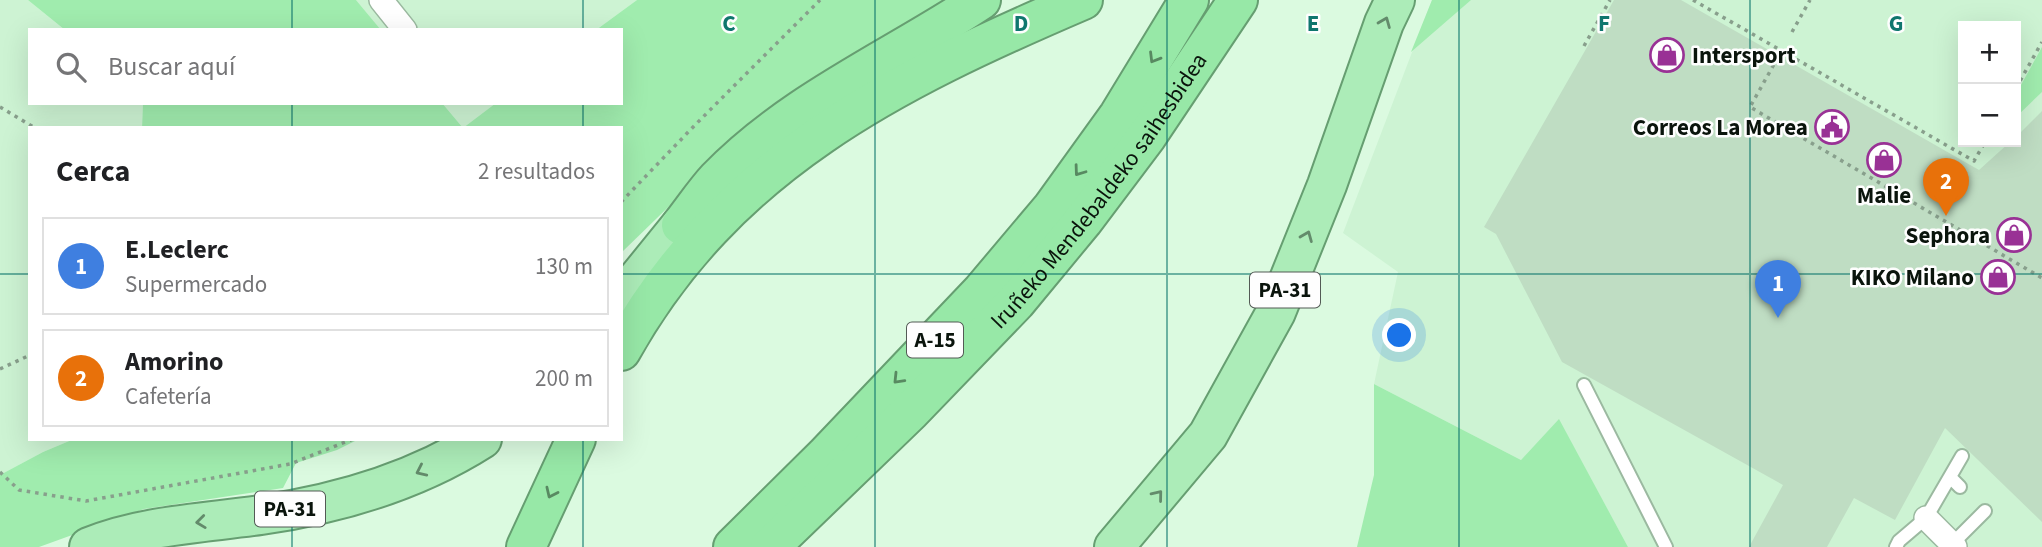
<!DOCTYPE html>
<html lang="es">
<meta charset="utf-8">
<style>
body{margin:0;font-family:"Source Sans 3",sans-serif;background:#f6f6f6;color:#202124}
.controls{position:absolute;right:21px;top:21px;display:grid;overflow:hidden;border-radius:0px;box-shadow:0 7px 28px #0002}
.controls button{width:63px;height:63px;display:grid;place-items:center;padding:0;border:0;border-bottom:2px solid #e0e0e0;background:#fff;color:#202124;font:35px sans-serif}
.you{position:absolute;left:1400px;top:336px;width:24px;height:24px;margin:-18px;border:5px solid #fff;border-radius:50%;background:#1a73e8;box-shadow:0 0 0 10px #1a73e833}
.badge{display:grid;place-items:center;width:46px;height:46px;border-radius:50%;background:#1a73e8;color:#fff;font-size:23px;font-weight:700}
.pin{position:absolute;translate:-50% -58px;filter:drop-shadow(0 2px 4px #0008)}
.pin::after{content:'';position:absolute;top:37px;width:24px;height:21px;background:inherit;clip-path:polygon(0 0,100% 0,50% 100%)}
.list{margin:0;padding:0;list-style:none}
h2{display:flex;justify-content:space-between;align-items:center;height:91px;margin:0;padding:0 28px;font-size:30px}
h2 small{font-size:23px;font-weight:400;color:#757577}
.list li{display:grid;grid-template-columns:46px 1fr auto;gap:21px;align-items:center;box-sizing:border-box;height:98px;margin:0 14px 14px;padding:0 14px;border:2px solid #e0e0e0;border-radius:0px}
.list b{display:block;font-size:26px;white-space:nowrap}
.list p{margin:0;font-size:23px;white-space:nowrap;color:#757577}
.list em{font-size:23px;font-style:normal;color:#757577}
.icon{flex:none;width:38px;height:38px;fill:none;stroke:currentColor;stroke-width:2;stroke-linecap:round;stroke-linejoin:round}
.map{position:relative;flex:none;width:2042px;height:547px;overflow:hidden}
.search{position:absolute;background:#fff;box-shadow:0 7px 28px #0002;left:28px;top:28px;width:595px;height:77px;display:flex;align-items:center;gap:18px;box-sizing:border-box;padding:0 24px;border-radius:0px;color:#757577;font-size:26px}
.panel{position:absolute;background:#fff;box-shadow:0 7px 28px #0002;left:28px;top:126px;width:595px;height:315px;border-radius:0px}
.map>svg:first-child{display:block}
</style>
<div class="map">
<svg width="2042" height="547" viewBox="0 0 2042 547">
<rect width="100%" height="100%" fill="#dbfae0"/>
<path fill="#cdf3d3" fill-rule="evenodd" d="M 0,0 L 28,0 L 65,30 L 30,30 L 30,103 L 143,103 L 142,128 L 30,128 L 30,439 L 74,439 L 43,452 L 0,475 Z
M 356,0 L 637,0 L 596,30 L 381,30 Z
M 1432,0 L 2042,0 L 2042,547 L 1628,547 L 1559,420 L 1521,460 L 1374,384 L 1398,272 L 1343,233 ZM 1963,26 L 2016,26 L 2016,142 L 1963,142 Z
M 442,103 L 496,103 L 463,128 Z"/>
<path fill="#a0ecae" d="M 28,0 L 356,0 L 381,30 L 65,30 Z
M 637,0 L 956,0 L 724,153 L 621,253 L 621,128 L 142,128 L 143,103 L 442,103 L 463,128 L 496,103 L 621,103 L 621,30 L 596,30 Z
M 1432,0 L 1471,0 L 1411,52 Z
M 2042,47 L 2042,92 L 2016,117 L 2016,94 Z
M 1374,384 L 1521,460 L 1559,419 L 1628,547 L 1357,547 L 1374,475 Z
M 74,439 L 359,439 L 337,450 L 296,463 L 283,488 L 144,509 L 39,547 L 0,547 L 0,475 L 43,452 Z"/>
<path fill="#bfddc3" d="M 1614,0 L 1681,0 L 1979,170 L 2010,142 L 2016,142 L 2016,137 L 2042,111 L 2042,522 L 1945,428 L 1895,520 L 1854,498 L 1827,547 L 1749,547 L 1783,485 L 1562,362 L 1496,234 L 1484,227 Z"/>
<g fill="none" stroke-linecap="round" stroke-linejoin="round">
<g stroke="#9bb9a0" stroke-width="16">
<path id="service" d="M 1584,385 L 1666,547
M 1950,477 L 1960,487
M 1952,544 L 1985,511
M 1896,547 L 1899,541 L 1926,518 L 1962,456"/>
</g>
<g stroke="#9bb9a0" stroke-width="26">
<path id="minor" d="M 381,0 L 405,30
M 1926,518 L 1955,547"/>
</g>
<g stroke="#669e71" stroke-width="42">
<path id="trunk" d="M 621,299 L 681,225 L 705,204
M 89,547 C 143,525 204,523 261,515 C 338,504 416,481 482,439
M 1114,547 L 1208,435 L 1276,312 L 1327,185 L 1384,23 L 1395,0"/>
</g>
<g stroke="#669e71" stroke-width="42">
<g id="motorway">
<path d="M 681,225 C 693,210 704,193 717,179 C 791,102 894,58 981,0"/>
<path d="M 621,351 C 726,163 894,81 1083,0"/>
<path d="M 526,547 L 576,439"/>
<path d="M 733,547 L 825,456 L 982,291 L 1052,208 L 1119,115 L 1189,0"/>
<path id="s1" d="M 770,547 L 910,412 L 1016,302 L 1083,221 L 1147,136 L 1238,0"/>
</g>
</g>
<path stroke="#889f8c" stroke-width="3.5" stroke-dasharray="3.5 5" stroke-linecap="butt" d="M 1693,0 L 1974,161 L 1985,142
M 1792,32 L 1810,0
M 1584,46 L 1610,0
M 1782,50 L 1750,107 L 2042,278
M 2016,88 L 2042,42
M 0,107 L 35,128
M 621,202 L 695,125 L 820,0
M 0,369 L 30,355
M 0,472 L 19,490 L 86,501 L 290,464 L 353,439"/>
<use href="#service" stroke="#fff" stroke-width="12"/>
<use href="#minor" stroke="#fff" stroke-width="23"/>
<use href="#trunk" stroke="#acecb8" stroke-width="38"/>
<use href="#motorway" stroke="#97e8a7" stroke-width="38"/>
</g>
<defs><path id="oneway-chevron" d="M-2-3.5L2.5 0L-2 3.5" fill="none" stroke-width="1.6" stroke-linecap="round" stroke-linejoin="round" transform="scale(1.75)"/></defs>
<g stroke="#638b6b">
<use href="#oneway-chevron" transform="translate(1385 22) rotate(-68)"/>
<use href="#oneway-chevron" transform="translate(1307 236) rotate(-68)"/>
<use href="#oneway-chevron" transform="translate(421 471) rotate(155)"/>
<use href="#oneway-chevron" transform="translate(1158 495) rotate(-51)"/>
<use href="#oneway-chevron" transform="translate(201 522) rotate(173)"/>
</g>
<g stroke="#588961">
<use href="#oneway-chevron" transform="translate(1154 58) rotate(121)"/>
<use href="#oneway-chevron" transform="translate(1079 171) rotate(126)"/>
<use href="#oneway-chevron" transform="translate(898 379) rotate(134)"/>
<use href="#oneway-chevron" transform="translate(551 493) rotate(115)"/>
</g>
<path fill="none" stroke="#0f766e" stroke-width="2" stroke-opacity="0.55" d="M 292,0 L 292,30M 583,0 L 583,30M 875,0 L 875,547M 1167,0 L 1167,547M 1459,0 L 1459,547M 1750,0 L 1750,547M 292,103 L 292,128M 583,103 L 583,128M 0,274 L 30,274M 621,274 L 2042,274M 292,439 L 292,547M 583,439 L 583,547"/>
<defs>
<g id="shop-ring" transform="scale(1.75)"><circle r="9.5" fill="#fefefe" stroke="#993195" stroke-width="1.5"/><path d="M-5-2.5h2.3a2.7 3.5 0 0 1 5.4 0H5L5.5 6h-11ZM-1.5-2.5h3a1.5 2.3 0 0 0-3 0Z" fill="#993195"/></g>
<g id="civic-ring" transform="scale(1.75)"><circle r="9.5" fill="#fefefe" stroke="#993195" stroke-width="1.5"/><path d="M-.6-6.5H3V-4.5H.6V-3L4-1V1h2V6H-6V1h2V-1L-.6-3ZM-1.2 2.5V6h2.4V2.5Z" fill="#993195"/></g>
</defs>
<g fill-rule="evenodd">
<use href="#shop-ring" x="1667" y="55"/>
<use href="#civic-ring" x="1832" y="127"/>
<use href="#shop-ring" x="1884" y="160"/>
<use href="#shop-ring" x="2014" y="235"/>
<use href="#shop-ring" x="1998" y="277"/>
</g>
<g text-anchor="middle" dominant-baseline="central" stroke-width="5" stroke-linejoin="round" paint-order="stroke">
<g fill="#fefefe" stroke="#535a55" stroke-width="2">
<rect x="1250" y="272.5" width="70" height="35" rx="5"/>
<rect x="907" y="322.5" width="56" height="35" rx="5"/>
<rect x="255" y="491.5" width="70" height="35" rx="5"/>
</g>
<g font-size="21" font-weight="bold" fill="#0a140c">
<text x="1285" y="290">PA-31</text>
<text x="935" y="340">A-15</text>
<text x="290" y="509">PA-31</text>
</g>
<g font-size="23" font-weight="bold" fill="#0a140c" stroke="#fefefe" text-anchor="end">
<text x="1692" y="55" text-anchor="start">Intersport</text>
<text x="1808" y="127">Correos La Morea</text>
<text x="1884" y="195" text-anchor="middle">Malie</text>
<text x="1990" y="235">Sephora</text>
<text x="1974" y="277">KIKO Milano</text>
</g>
<g font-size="23" fill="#0a140c" stroke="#fefefe">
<text stroke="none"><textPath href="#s1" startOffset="486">Iruñeko Mendebaldeko saihesbidea</textPath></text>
</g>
</g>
<g font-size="23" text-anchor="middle" font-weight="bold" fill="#0f766e" stroke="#fefefe" stroke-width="5" stroke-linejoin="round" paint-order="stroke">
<text x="729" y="31">C</text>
<text x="1021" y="31">D</text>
<text x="1313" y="31">E</text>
<text x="1604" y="31">F</text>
<text x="1896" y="31">G</text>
</g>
</svg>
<div class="controls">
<button>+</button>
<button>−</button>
</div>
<div class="you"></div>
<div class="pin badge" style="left:1778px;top:318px;background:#3f7fe0">1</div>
<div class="pin badge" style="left:1946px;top:216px;background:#e8710a">2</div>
<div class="search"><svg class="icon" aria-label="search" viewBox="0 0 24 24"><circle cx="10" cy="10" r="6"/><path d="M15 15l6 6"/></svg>Buscar aquí</div>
<section class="panel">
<h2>Cerca<small>2 resultados</small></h2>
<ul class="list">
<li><span class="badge" style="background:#3f7fe0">1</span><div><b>E.Leclerc</b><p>Supermercado</p></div><em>130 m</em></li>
<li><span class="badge" style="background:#e8710a">2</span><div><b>Amorino</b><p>Cafetería</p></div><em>200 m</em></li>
</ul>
</section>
</div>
